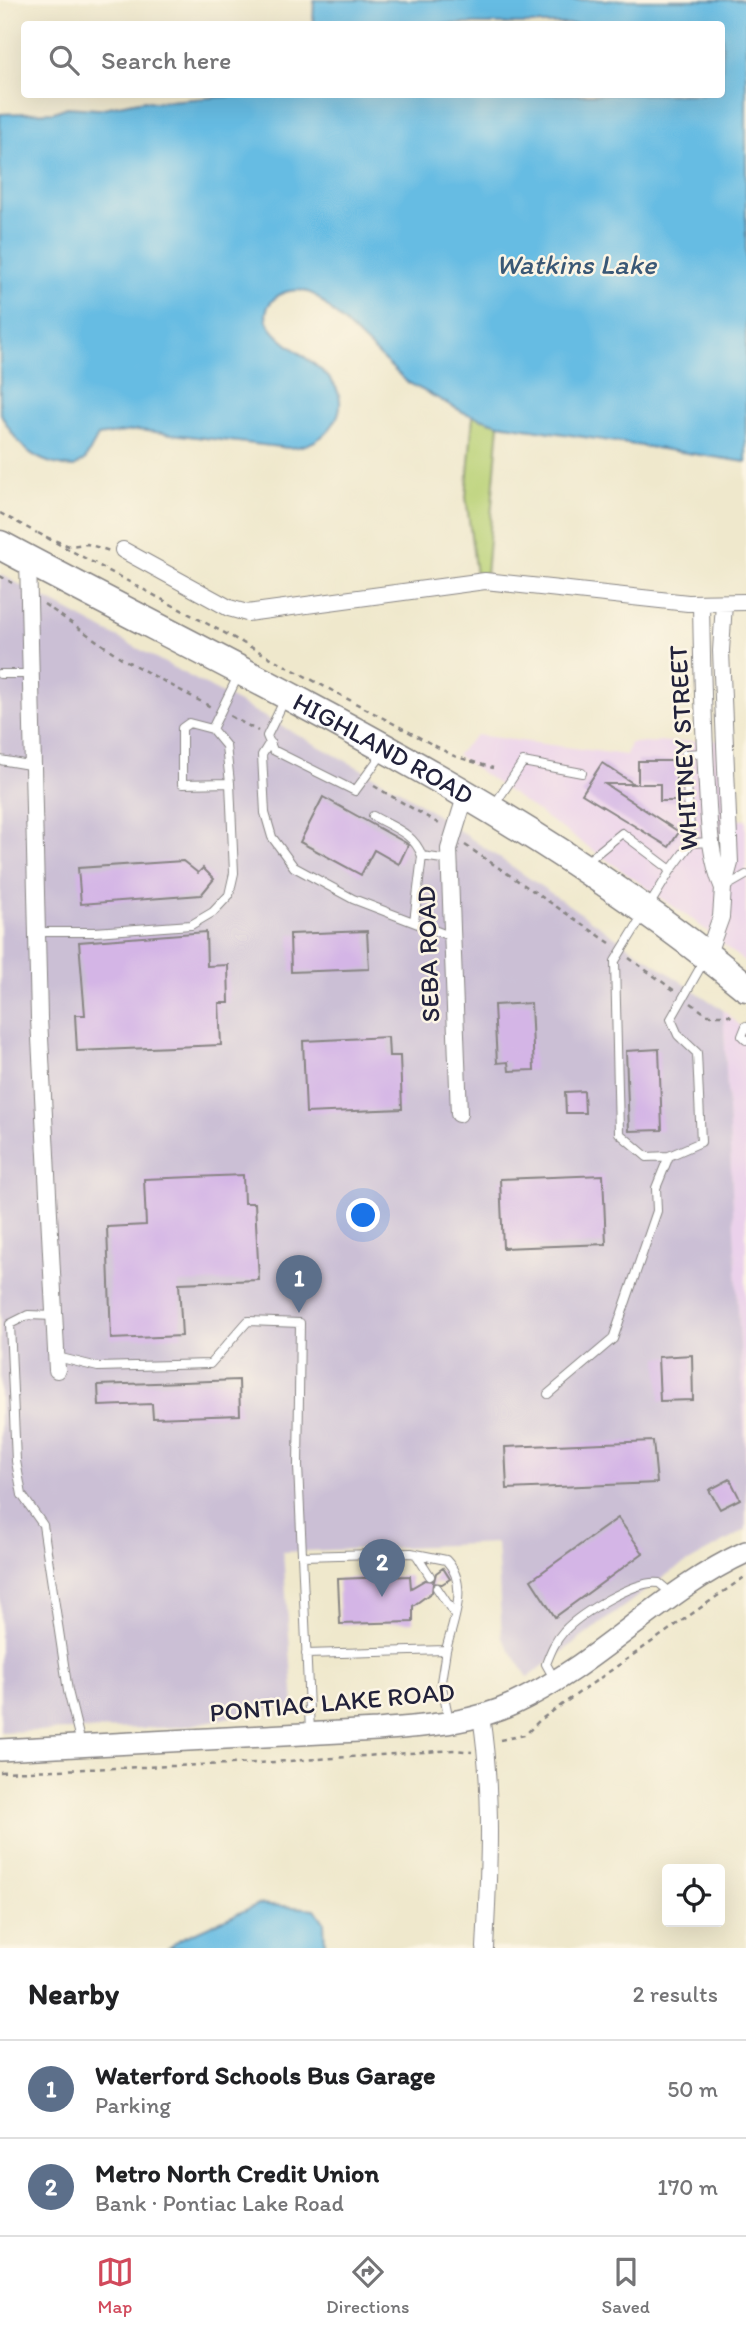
<!DOCTYPE html>
<meta charset="utf-8">
<style>
body{margin:0;font-family:Itim,sans-serif;background:#f2f2f2;color:#202124}
.controls{position:absolute;right:21px;bottom:21px;display:grid;overflow:hidden;border-radius:7px;box-shadow:0 7px 28px #0002}
.controls button{width:63px;height:63px;display:grid;place-items:center;padding:0;border:0;border-bottom:2px solid #e0e0e0;background:#fff;color:#202124;font:35px sans-serif}
.you{position:absolute;left:364px;top:1216px;width:24px;height:24px;margin:-18px;border:5px solid #fff;border-radius:50%;background:#1a73e8;box-shadow:0 0 0 10px #1a73e833}
.badge{display:grid;place-items:center;width:46px;height:46px;border-radius:50%;background:#d1495b;color:#fff;font-size:23px;font-weight:700}
.pin{position:absolute;translate:-50% -58px;filter:drop-shadow(0 2px 4px #0008)}
.pin::after{content:'';position:absolute;top:37px;width:24px;height:21px;background:inherit;clip-path:polygon(0 0,100% 0,50% 100%)}
.list{margin:0;padding:0;list-style:none}
h2{display:flex;justify-content:space-between;align-items:center;height:91px;margin:0;padding:0 28px;font-size:30px}
h2 small{font-size:23px;font-weight:400;color:#757577}
.list li{display:grid;grid-template-columns:46px 1fr auto;gap:21px;align-items:center;box-sizing:border-box;height:98px;padding:0 28px;border-top:2px solid #e0e0e0}
.list b{display:block;font-size:26px;white-space:nowrap}
.list p{margin:0;font-size:23px;white-space:nowrap;color:#757577}
.list em{font-size:23px;font-style:normal;color:#757577}
.icon{flex:none;width:38px;height:38px;fill:none;stroke:currentColor;stroke-width:2;stroke-linecap:round;stroke-linejoin:round}
.map{position:relative;flex:none;width:746px;height:1948px;overflow:hidden}
.search{position:absolute;background:#fff;box-shadow:0 7px 28px #0002;left:21px;right:21px;top:21px;height:77px;display:flex;align-items:center;gap:18px;box-sizing:border-box;padding:0 24px;border-radius:7px;color:#757577;font-size:26px}
.sheet{height:287px;background:#fff}
nav{display:flex;justify-content:space-around;align-items:center;box-sizing:border-box;height:98px;border-top:2px solid #e0e0e0;background:#fff;font-size:19px;color:#757577}
nav a{display:grid;justify-items:center;gap:4px}
nav .on{color:#d1495b}
.map>svg:first-child{display:block}
</style>
<div class="map">
<svg width="746" height="1948" viewBox="0 0 746 1948">
<rect width="100%" height="100%" fill="#fcf5e5"/>
<filter id="ink" filterUnits="userSpaceOnUse"><feTurbulence type="fractalNoise" baseFrequency=".0143" numOctaves="2"/><feDisplacementMap in="SourceGraphic" scale="14" xChannelSelector="R" yChannelSelector="G"/><feConvolveMatrix kernelMatrix="1 2 1 2 8 2 1 2 1" color-interpolation-filters="sRGB"/></filter>
<filter id="wash" filterUnits="userSpaceOnUse"><feTurbulence type="fractalNoise" baseFrequency=".00686" numOctaves="4" result="noise"/><feDisplacementMap in="SourceGraphic" scale="28" xChannelSelector="R" yChannelSelector="G"/><feGaussianBlur stdDeviation="1.57" result="paint"/><feColorMatrix in="noise" values="0 0 0 0 0 0 0 0 0 0 0 0 0 0 0 0 0 1.4 0 .05"/><feComposite in="paint" operator="in"/></filter>
<g filter="url(#wash)">
<rect width="100%" height="100%" fill="#efe8cc"/>
<path fill="#ebd1eb" d="M 476,735 L 626,755 L 630,743 L 731,740 L 738,820 L 746,820 L 746,963 L 693,920 L 456,755 Z
M 723,1010 L 746,1031 L 746,1468 Z"/>
<path fill="#cbbfd5" d="M 0,574 L 398,789 L 723,1010 L 746,1468 L 746,1530 L 672,1571 L 528,1677 L 502,1638 L 497,1543 L 283,1552 L 294,1704 L 181,1727 L 0,1732 Z"/>
<path fill="#b9d176" stroke="#6e7a58" stroke-width="2" d="M 473,416 L 499,424 L 486,575 L 476,575 L 466,497 Z"/>
<path fill="#66bce3" stroke="#446f8f" stroke-width="2" d="M 314,0 L 746,0 L 746,462 L 499,424 L 465,413 L 407,382 L 316,296 C 290,279 256,303 269,325 C 288,356 362,377 334,423 C 323,440 307,447 288,448 L 138,430 L 98,436 L 85,460 L 74,467 C 33,464 17,446 0,412 L 0,114 L 54,112 L 67,107 L 98,109 L 144,100 L 154,102 L 246,95 L 722,94 L 722,24 L 313,24 Z
M 259,1904 L 315,1909 L 324,1922 L 325,1948 L 169,1948 L 180,1939 Z"/>
<g id="blocks">
<path fill="#d4b5e6" d="M 638,761 L 676,761 L 676,801 L 660,801 L 660,784 L 638,784 Z
M 602,763 L 634,784 L 605,784 L 679,832 L 669,847 L 582,794 Z
M 323,797 L 406,843 L 408,845 L 399,864 L 374,850 L 361,875 L 300,842 Z
M 183,861 L 198,873 L 203,868 L 214,879 L 201,895 L 81,904 L 78,868 Z
M 367,931 L 369,969 L 291,972 L 290,934 Z
M 206,932 L 207,966 L 228,965 L 229,1003 L 219,1003 L 221,1045 L 77,1051 L 75,1015 L 85,1015 L 79,942 Z
M 531,1003 L 534,1070 L 509,1071 L 508,1062 L 497,1063 L 494,1005 Z
M 388,1037 L 389,1056 L 400,1056 L 402,1109 L 306,1113 L 303,1041 Z
M 659,1049 L 662,1130 L 629,1131 L 626,1051 Z
M 584,1091 L 585,1113 L 566,1113 L 565,1092 Z
M 243,1175 L 244,1203 L 255,1203 L 259,1280 L 179,1283 L 182,1336 L 111,1339 L 107,1227 L 146,1225 L 144,1179 Z
M 603,1175 L 606,1244 L 503,1248 L 500,1179 Z
M 692,1355 L 693,1400 L 660,1401 L 658,1357 Z
M 239,1380 L 240,1415 L 153,1418 L 152,1404 L 99,1406 L 98,1385 Z
M 653,1441 L 657,1483 L 507,1489 L 505,1447 Z
M 730,1479 L 740,1499 L 720,1509 L 709,1490 Z
M 618,1518 L 643,1553 L 555,1617 L 531,1580 Z
M 443,1568 L 450,1579 L 442,1584 L 433,1583 L 432,1592 L 413,1606 L 413,1622 L 340,1624 L 338,1579 L 410,1576 L 411,1588 L 425,1580 L 434,1581 L 436,1573 Z"/>
</g>
</g>
<g filter="url(#ink)">
<use href="#blocks" fill-opacity="0" stroke="#888584" stroke-width="2"/>
<g fill="none" stroke-linecap="round" stroke-linejoin="round">
<g stroke="#888584" stroke-width="10">
<path id="service" d="M 0,674 L 32,674
M 284,701 L 267,736 L 273,750 L 355,791 L 383,753
M 212,729 L 189,723 L 182,728 L 182,784 L 230,783
M 270,742 L 262,755 L 265,813 L 272,837 L 294,867 L 353,899 L 452,937
M 0,760 L 35,766
M 493,807 L 523,762 L 582,773
M 373,816 C 392,827 414,833 422,856 L 414,922
M 691,843 L 685,754 L 704,753
M 422,856 L 449,860
M 585,863 L 622,833 L 671,870 L 691,843 L 711,842
M 725,887 L 746,875
M 36,932 L 95,932 L 191,925 L 213,912 L 229,895 L 234,873 L 230,783 L 226,746 L 212,729 L 238,676
M 746,1026 L 742,1036 L 746,1040
M 669,1156 L 701,1142 L 697,1053 L 678,1035 L 671,1019 L 704,961
M 54,1316 L 28,1315 L 10,1324 L 16,1461 L 22,1495 L 43,1525 L 68,1691 L 81,1744
M 57,1357 L 98,1367 L 210,1364 L 248,1321 L 300,1323 L 298,1466 L 310,1731
M 548,1394 L 613,1339 L 657,1211 L 656,1188 L 669,1156 L 647,1157 L 619,1133 L 615,961 L 671,870
M 416,1554 L 430,1576
M 302,1556 L 411,1553 L 446,1560 C 470,1585 453,1621 446,1650
M 437,1588 L 455,1615
M 306,1654 L 446,1650 L 441,1682 L 449,1720
M 555,1680 L 546,1664 C 551,1651 555,1641 564,1631 C 580,1614 636,1579 659,1583 L 672,1594"/>
</g>
<g stroke="#888584" stroke-width="18">
<path id="minor" d="M 123,550 L 229,608 L 247,613 L 485,581 L 688,603 L 746,602
M 28,559 L 39,1018 L 57,1370
M 701,603 C 702,665 703,726 707,787 C 709,822 709,856 723,888
M 707,956 L 721,917 L 723,888 L 730,863 L 721,651 L 724,603
M 459,1114 L 449,849 L 466,794
M 481,1716 C 493,1793 489,1870 485,1948"/>
</g>
<g stroke="#888584" stroke-width="24">
<path id="tertiary" d="M 0,1750 L 377,1730 C 423,1726 470,1724 513,1704 C 598,1665 661,1591 746,1552"/>
</g>
<g stroke="#888584" stroke-width="31">
<g id="trunk">
<path id="s1" d="M 0,545 C 254,681 521,802 746,987"/>
</g>
</g>
<path stroke="#888584" stroke-width="2.5" stroke-dasharray="5 5" stroke-linecap="butt" d="M 0,513 L 37,533
M 38,533 L 454,756 L 493,768
M 46,537 L 69,546 L 87,544 L 110,551
M 0,576 L 12,583
M 44,604 L 123,659 L 211,707
M 230,716 L 258,731
M 374,786 L 441,825
M 465,845 L 613,945
M 629,958 L 675,991
M 691,1003 L 707,1015 L 729,1015 L 735,1020
M 500,1740 L 525,1735 L 540,1720 L 746,1576
M 0,1772 L 258,1763 L 455,1750 L 472,1752"/>
<use href="#service" stroke="#fff" stroke-width="8"/>
<use href="#minor" stroke="#fff" stroke-width="16"/>
<use href="#tertiary" stroke="#fff" stroke-width="21"/>
<use href="#trunk" stroke="#fff" stroke-width="28"/>
</g>
</g>
<g text-anchor="middle" dominant-baseline="central" stroke-width="5" stroke-linejoin="round" paint-order="stroke">
<g font-size="26" fill="#22223b" stroke="#fcf5e5">
<text transform="translate(683 748) rotate(-93)">WHITNEY STREET</text>
<text stroke="none"><textPath href="#s1" startOffset="434">HIGHLAND ROAD</textPath></text>
<text transform="translate(428 954) rotate(-92)">SEBA ROAD</text>
<text transform="translate(332 1702) rotate(-5)">PONTIAC LAKE ROAD</text>
</g>
<g font-size="28" font-style="italic" fill="#3a5876" stroke="#fcf5e5">
<text x="576" y="264">Watkins Lake</text>
</g>
</g>
</svg>
<div class="controls">
<button><svg class="icon" aria-label="locate" viewBox="0 0 24 24"><circle cx="12" cy="12" r="6"/><path d="M12 2v4M12 18v4M2 12h4M18 12h4"/></svg></button>
</div>
<div class="you"></div>
<div class="pin badge" style="left:299px;top:1313px;background:#5c6f8a">1</div>
<div class="pin badge" style="left:382px;top:1597px;background:#5c6f8a">2</div>
<div class="search"><svg class="icon" aria-label="search" viewBox="0 0 24 24"><circle cx="10" cy="10" r="6"/><path d="M15 15l6 6"/></svg>Search here</div>
</div>
<section class="sheet">
<h2>Nearby<small>2 results</small></h2>
<ul class="list">
<li><span class="badge" style="background:#5c6f8a">1</span><div><b>Waterford Schools Bus Garage</b><p>Parking</p></div><em>50 m</em></li>
<li><span class="badge" style="background:#5c6f8a">2</span><div><b>Metro North Credit Union</b><p>Bank · Pontiac Lake Road</p></div><em>170 m</em></li>
</ul>
</section>
<nav>
<a class="on"><svg class="icon" aria-label="map" viewBox="0 0 24 24"><path d="M3 6l6-2 6 2 6-2v14l-6 2-6-2-6 2zM9 4v14M15 6v14"/></svg>Map</a>
<a><svg class="icon" aria-label="directions" viewBox="0 0 24 24"><path d="M12 3l9 9-9 9-9-9zM9 14v-3h6M13 9l2 2-2 2"/></svg>Directions</a>
<a><svg class="icon" aria-label="saved" viewBox="0 0 24 24"><path d="M7 4h10v16l-5-4-5 4z"/></svg>Saved</a>
</nav>
